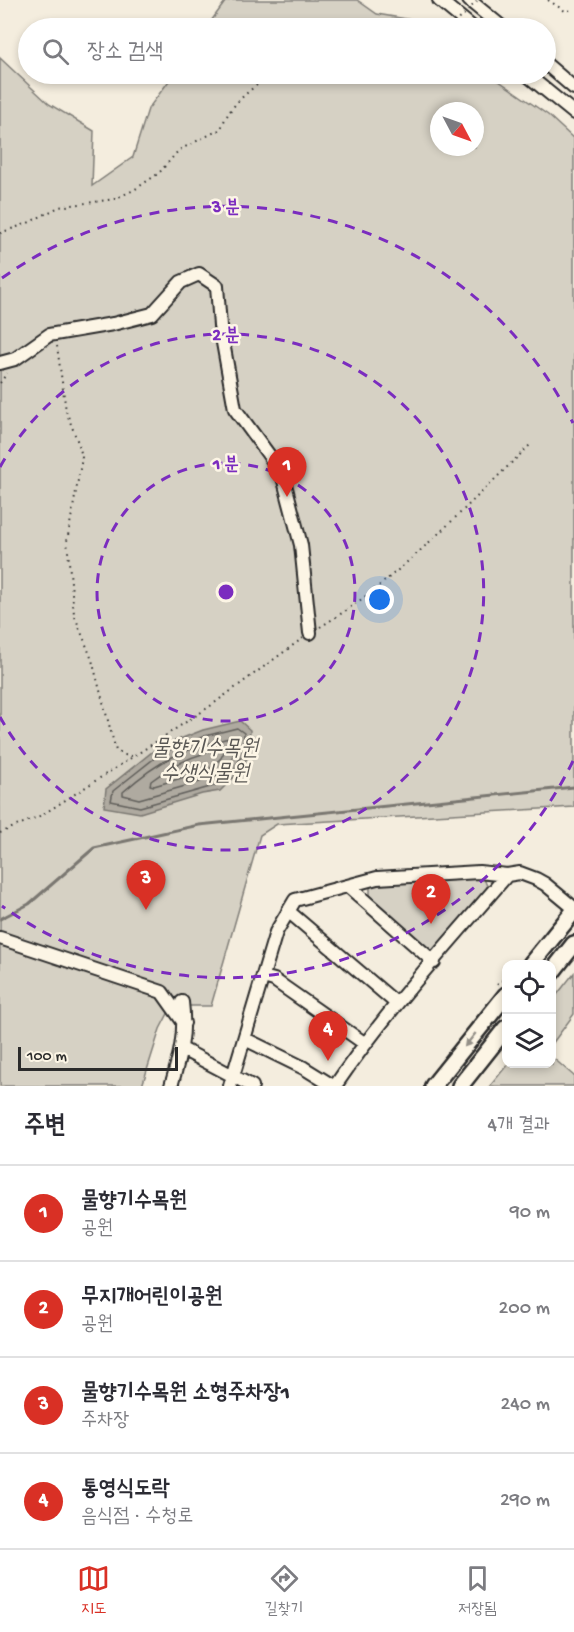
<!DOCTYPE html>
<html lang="ko">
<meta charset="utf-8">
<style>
body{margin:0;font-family:"Gochi Hand","Poor Story",sans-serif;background:#f2f2f3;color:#2b2b33}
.controls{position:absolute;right:18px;bottom:18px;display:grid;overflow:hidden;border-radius:12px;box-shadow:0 3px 9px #0003}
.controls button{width:54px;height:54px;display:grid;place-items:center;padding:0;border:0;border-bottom:2px solid #e1e1e2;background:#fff;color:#2b2b33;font:30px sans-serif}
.compass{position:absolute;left:430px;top:102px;width:54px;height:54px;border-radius:50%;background:#fff;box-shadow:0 3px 9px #0003;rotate:131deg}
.scale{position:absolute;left:18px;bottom:15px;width:160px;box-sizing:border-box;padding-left:6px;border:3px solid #2b2b2b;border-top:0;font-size:16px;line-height:21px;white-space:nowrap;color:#2b2b2b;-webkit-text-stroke:4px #fcf5e5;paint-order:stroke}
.you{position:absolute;left:380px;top:600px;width:21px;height:21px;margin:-15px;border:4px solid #fff;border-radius:50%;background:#1a73e8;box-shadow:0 0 0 9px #1a73e833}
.badge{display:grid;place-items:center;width:39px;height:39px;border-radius:50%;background:#d93025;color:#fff;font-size:20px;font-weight:700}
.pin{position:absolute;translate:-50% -50px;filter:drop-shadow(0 2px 3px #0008)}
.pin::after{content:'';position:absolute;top:32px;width:21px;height:18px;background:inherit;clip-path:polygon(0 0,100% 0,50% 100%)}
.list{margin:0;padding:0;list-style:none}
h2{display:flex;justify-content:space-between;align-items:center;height:78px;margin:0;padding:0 24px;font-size:26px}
h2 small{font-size:20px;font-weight:400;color:#7c7c81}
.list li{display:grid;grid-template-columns:39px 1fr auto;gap:18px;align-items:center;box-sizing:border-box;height:96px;padding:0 24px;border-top:2px solid #e1e1e2}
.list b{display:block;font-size:22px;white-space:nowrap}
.list p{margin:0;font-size:20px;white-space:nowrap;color:#7c7c81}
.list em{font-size:20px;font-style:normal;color:#7c7c81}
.icon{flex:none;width:33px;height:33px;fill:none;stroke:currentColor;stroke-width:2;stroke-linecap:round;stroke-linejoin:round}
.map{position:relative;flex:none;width:574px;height:1086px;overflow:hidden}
.search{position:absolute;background:#fff;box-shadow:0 3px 9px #0003;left:18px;right:18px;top:18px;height:66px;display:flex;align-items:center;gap:15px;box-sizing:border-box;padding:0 21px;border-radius:33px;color:#7c7c81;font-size:22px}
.sheet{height:462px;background:#fff}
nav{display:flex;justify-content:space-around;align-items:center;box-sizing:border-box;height:84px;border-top:2px solid #e1e1e2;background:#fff;font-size:16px;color:#7c7c81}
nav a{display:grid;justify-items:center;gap:3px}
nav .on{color:#d93025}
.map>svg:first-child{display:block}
</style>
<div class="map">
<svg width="574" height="1086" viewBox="0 0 574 1086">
<rect width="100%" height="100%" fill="#f4edde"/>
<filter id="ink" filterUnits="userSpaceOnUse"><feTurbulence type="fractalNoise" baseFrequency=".0167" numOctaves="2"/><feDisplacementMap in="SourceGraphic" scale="12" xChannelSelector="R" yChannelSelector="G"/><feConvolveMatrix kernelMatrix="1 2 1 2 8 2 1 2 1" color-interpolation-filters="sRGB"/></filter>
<g filter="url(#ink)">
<path fill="#d6d1c4" stroke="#807e78" stroke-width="1.5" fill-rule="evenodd" d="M 231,0 L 357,0 L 377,14 L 424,22 L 432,28 L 206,28 L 225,2 Z
M 0,58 L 49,104 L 94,131 L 92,186 L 133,157 L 148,109 L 174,74 L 489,74 L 548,115 L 574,139 L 574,807 L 277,824 L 260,835 L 211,1006 L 172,1006 L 160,1029 L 142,1086 L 0,1086 ZM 439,111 L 475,111 L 475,147 L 439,147 Z
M 483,876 L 489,891 L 440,950 L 432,951 L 370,899 L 370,885 Z
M 574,973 L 574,1014 L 552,1044 L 552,1001 Z
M 552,1057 L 574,1076 L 574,1086 L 490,1086 L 508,1064 L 552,1064 Z"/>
<path fill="#afaaa0" stroke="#7a7771" stroke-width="1.5" d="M 240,721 L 250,730 L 249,754 L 240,771 L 220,791 L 202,794 L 140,813 L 104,807 L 106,789 L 157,748 L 203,730 Z"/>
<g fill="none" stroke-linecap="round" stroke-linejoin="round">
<path stroke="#605e5a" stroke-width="1.5" d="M 237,728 L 244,733 L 243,753 L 235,768 L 217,785 L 140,807 L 111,801 L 113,791 L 161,753 L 205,736 Z
M 233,737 L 236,740 L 236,750 L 229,763 L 214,778 L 139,799 L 123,795 L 123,792 C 161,758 184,749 233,737 Z
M 221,749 L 224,752 L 221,758 L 209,770 L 154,786 L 150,785 L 151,781 C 172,765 195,754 221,749 Z"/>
<path stroke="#7a7771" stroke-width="3" d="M 0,919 L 29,904 L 94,848 L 199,825 L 574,787"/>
<g stroke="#2b2b2b" stroke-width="16">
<path id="minor" d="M 439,0 L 473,28
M 469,0 L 503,28
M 546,64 L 574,88
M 526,74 L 574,113
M 0,363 L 15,359 L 49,335 L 113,324 L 152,314 L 181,282 L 199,274 L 217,286 L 220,326 L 235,409 L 282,473 L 301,545 L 310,633
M 348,886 L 434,962
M 288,911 L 396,1003
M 0,938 L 162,992 L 184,1023
M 263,977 L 274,980 L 364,1043
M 245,1039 L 304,1068 L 333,1086
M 182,1049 L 252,1086
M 171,1086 C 180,1056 186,1034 182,1002
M 230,1086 L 276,932 L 295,900 L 377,878 L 479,872 L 507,875 L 520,873 L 536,879 L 545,884 L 574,908
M 335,1086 C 386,1011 448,944 507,875"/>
</g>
<g stroke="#2b2b2b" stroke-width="20">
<path id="major" d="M 531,964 L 574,911
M 552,972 L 574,944
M 433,1086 L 506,995
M 460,1086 L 506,1028"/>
</g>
<path stroke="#2b2b2b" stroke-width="2" stroke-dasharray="1.5 4.5" stroke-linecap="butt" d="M 548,0 L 565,11 L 574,9
M 0,233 L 28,223 L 59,207 L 114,199 L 134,190 L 159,173 L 179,150 L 221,129 C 229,104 253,87 273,74
M 57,346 L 66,411 L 80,448 L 82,458 L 67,541 L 74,614 L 92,660 L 116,751 L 124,755 L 133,756
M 0,383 L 7,373
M 320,627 C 397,581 465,507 530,445
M 0,833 L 42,815 L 128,760 L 209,707 L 303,638
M 497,985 L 506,977"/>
<use href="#minor" stroke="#fcf5e5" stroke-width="12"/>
<use href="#major" stroke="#fcf5e5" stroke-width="15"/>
<path stroke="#2b2b2b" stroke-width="2" stroke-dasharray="1.5 4.5" stroke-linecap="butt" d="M 451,28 L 478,0"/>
</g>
<defs><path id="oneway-solid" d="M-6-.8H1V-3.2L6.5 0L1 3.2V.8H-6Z" transform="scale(1.5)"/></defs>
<use fill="#949088" href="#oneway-solid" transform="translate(470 1040) rotate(129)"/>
</g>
<g fill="none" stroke="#7b2cbf" stroke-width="3" stroke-dasharray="10 8">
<circle cx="226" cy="592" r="129"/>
<path d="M0 467A258 258 0 1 1 0 717"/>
<path d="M573 761A386 386 0 0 1 2 906M2 278A386 386 0 0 1 573 423"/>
</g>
<g text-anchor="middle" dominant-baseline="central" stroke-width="5" stroke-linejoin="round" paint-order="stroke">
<g font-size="22" font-style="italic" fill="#595754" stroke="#fcf5e5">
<text x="205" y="750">물향기수목원<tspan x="205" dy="25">수생식물원</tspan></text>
</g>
</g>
<circle cx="226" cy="592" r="9" fill="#7b2cbf" stroke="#fcf5e5" stroke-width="3"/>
<g font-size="18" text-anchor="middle" font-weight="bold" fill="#7b2cbf" stroke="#fcf5e5" stroke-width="5" stroke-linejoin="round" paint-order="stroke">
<text x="226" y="212">3 분</text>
<text x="226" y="340">2 분</text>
<text x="226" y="469">1 분</text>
</g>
</svg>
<div class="controls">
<button><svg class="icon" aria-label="locate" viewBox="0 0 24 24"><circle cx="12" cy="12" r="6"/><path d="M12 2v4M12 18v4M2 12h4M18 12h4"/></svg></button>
<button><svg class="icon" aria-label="layers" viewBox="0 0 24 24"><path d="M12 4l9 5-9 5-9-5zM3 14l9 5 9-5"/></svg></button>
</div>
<svg class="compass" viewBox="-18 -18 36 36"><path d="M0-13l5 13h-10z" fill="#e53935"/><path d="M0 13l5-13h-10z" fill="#7c7c81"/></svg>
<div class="scale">100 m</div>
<div class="you"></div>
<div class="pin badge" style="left:287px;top:497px">1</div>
<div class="pin badge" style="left:431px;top:924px">2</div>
<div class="pin badge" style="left:146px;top:910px">3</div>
<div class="pin badge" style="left:328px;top:1061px">4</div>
<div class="search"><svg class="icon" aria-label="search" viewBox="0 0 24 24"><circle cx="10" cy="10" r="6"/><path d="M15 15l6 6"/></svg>장소 검색</div>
</div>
<section class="sheet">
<h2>주변<small>4개 결과</small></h2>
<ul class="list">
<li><span class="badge">1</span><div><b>물향기수목원</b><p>공원</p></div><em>90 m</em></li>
<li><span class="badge">2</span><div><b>무지개어린이공원</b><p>공원</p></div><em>200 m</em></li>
<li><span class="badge">3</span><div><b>물향기수목원 소형주차장1</b><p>주차장</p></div><em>240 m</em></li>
<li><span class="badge">4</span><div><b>통영식도락</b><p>음식점 · 수청로</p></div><em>290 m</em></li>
</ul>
</section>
<nav>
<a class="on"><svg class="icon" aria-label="map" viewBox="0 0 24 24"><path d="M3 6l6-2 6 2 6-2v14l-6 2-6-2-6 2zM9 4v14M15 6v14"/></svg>지도</a>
<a><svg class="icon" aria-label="directions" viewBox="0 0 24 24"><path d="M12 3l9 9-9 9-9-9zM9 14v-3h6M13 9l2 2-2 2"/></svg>길찾기</a>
<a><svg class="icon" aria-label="saved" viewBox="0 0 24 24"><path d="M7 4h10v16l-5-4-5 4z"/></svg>저장됨</a>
</nav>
